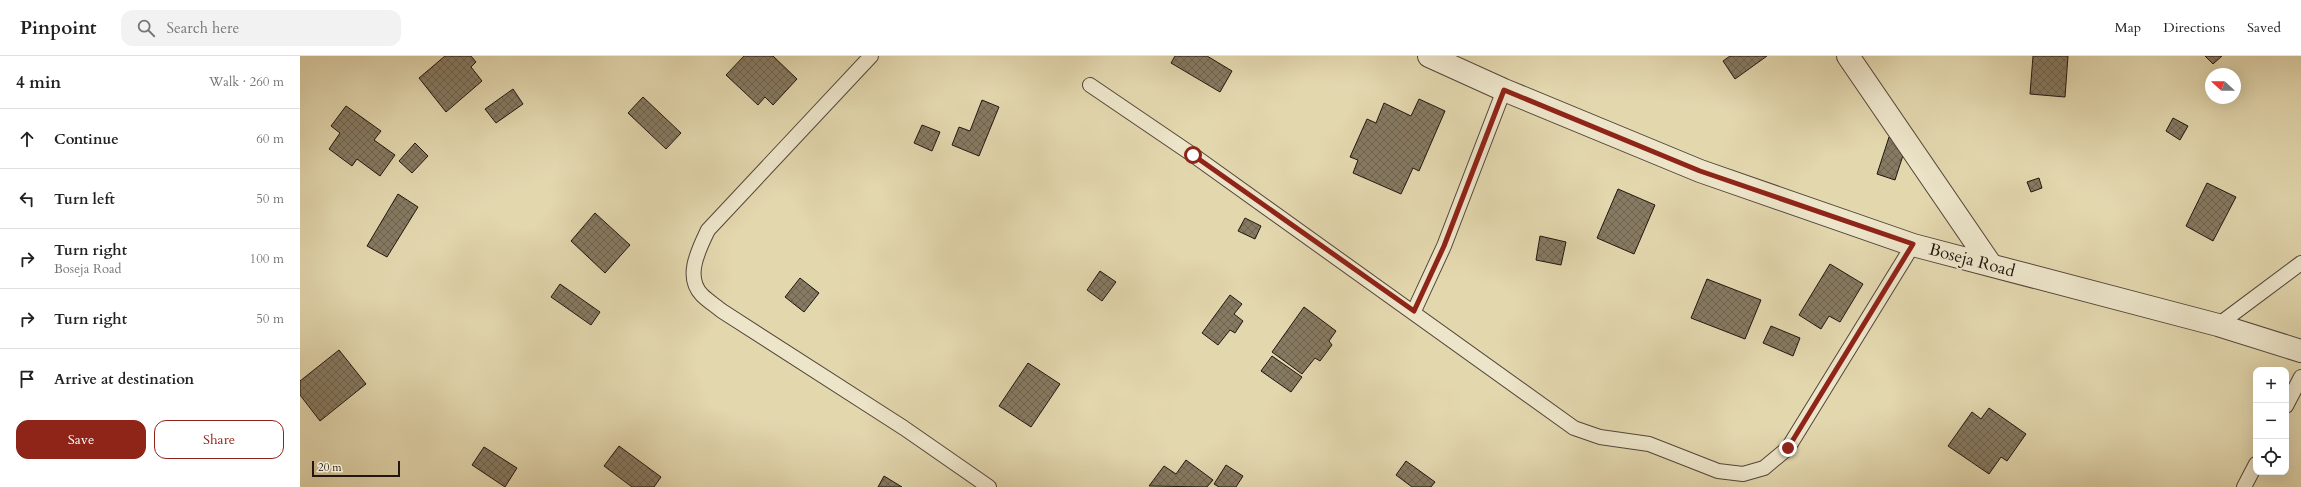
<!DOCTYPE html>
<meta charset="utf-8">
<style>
body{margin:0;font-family:Cardo,serif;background:#f2f2f2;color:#222}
.controls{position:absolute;right:12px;bottom:12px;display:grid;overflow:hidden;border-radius:8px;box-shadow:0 4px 16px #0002}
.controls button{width:36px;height:36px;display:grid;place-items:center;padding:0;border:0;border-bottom:1px solid #e0e0e0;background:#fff;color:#222;font:20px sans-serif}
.compass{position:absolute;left:1905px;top:12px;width:36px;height:36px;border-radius:50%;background:#fff;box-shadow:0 4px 16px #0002;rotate:291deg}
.scale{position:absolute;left:12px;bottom:10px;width:88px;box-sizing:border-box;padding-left:4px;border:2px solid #211610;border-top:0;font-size:11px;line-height:14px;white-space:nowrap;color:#211610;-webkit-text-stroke:3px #ede5ca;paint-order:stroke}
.stop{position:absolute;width:12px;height:12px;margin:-9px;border:3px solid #8f2418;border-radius:50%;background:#fff}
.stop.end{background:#8f2418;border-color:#fff;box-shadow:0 1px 4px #0008}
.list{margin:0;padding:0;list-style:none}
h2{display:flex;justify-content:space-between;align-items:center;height:52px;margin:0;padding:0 16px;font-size:17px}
h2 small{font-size:13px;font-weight:400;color:#767676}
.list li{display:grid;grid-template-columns:26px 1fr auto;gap:12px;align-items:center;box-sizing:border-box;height:60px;padding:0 16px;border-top:1px solid #e0e0e0}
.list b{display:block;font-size:15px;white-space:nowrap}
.list p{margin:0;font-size:13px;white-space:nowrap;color:#767676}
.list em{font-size:13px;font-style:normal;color:#767676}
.actions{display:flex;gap:8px;padding:12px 16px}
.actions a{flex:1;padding:9px 0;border:1px solid #8f2418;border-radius:12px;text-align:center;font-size:14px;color:#8f2418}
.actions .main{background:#8f2418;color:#fff}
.icon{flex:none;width:22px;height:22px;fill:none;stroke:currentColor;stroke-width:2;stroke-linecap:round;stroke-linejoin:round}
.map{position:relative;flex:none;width:2001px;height:431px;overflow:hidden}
header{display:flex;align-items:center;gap:24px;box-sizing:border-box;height:56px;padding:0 20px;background:#fff;border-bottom:1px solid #e0e0e0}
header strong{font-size:19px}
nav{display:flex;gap:22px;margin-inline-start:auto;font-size:14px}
.search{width:280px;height:36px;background:#f2f2f2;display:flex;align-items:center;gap:10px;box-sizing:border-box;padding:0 14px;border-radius:12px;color:#767676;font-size:15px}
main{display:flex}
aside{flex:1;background:#fff}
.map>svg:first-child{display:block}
</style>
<header>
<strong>Pinpoint</strong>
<div class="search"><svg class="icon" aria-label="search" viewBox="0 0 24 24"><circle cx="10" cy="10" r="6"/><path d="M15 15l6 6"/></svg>Search here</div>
<nav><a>Map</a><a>Directions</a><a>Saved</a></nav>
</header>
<main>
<aside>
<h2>4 min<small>Walk · 260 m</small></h2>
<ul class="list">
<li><svg class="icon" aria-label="ahead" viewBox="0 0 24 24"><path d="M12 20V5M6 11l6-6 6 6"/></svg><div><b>Continue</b></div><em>60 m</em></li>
<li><svg class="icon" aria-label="left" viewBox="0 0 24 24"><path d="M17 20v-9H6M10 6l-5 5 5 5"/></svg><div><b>Turn left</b></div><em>50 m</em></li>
<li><svg class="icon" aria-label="right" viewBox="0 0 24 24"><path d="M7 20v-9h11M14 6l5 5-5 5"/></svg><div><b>Turn right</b><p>Boseja Road</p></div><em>100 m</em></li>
<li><svg class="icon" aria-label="right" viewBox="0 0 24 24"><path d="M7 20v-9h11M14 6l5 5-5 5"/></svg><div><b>Turn right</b></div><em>50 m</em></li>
<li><svg class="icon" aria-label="arrive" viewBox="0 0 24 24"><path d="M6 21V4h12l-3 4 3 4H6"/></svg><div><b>Arrive at destination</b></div></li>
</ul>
<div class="actions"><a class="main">Save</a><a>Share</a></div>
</aside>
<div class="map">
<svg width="2001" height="431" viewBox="0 0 2001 431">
<defs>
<pattern id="building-cross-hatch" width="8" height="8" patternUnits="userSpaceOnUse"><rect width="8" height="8" fill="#867a62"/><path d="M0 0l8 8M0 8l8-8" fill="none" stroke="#6d634f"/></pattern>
</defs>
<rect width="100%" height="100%" fill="#e3d7ae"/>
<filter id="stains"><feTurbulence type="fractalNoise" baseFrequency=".005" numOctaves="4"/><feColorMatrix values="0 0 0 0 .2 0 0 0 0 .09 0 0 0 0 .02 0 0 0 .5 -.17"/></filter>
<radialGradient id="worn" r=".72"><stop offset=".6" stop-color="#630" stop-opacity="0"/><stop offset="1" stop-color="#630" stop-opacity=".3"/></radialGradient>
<path fill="url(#building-cross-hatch)" stroke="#211610" d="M 145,0 L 171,0 L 176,6 L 171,11 L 182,25 L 146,56 L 119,22 Z
M 444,0 L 473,0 L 497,23 L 473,49 L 465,41 L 458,49 L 426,19 Z
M 875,0 L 907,0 L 932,15 L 920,36 L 871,7 Z
M 1430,0 L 1467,0 L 1435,23 L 1423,5 Z
M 1733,0 L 1768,0 L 1765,41 L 1730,38 Z
M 1905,0 L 1922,0 L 1913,8 Z
M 213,33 L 223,48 L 196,67 L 185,53 Z
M 343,41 L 381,77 L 366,93 L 328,57 Z
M 1119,43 L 1145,55 L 1119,115 L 1113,112 L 1101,138 L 1053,117 L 1058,104 L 1050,101 L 1067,63 L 1076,67 L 1084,47 L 1111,60 Z
M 682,44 L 699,51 L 679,100 L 652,89 L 659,71 L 670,75 Z
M 46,50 L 81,75 L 74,84 L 95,99 L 80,120 L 57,103 L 52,110 L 29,93 L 40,77 L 31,70 Z
M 1873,62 L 1888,70 L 1880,84 L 1866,75 Z
M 622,69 L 640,76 L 632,95 L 614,87 Z
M 1589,81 L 1607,87 L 1595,124 L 1577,118 Z
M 115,87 L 128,100 L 112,117 L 99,105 Z
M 1739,122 L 1742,132 L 1731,136 L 1727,126 Z
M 1907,127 L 1936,141 L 1913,185 L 1886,170 Z
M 1318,133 L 1355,149 L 1334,198 L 1297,182 Z
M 98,138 L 118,151 L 87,201 L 67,190 Z
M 295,157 L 330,189 L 305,217 L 271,185 Z
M 945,162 L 961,170 L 955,183 L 938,175 Z
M 1240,180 L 1266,186 L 1261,209 L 1236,204 Z
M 1530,208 L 1563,228 L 1540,266 L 1529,260 L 1521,273 L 1499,259 Z
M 800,215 L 816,226 L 802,245 L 787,234 Z
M 500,222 L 519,237 L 504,256 L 485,241 Z
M 1407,223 L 1461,244 L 1445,283 L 1391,262 Z
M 260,228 L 300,256 L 291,269 L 251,241 Z
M 930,239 L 942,248 L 934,258 L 943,265 L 935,277 L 930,274 L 918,289 L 902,277 Z
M 1004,251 L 1036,275 L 1029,285 L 1032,289 L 1020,305 L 1015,302 L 1002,318 L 972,296 Z
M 1471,270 L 1500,282 L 1493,300 L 1463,287 Z
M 39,294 L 66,328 L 20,365 L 0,339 L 0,325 Z
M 972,300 L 1002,321 L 991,336 L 961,315 Z
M 728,307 L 760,328 L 731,371 L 699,350 Z
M 1689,352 L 1726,378 L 1707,405 L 1701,401 L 1689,418 L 1648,390 L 1672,356 L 1681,363 Z
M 319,390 L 361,421 L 354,431 L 332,431 L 304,410 Z
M 184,391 L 217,412 L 205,431 L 172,409 Z
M 886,404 L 913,424 L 907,431 L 849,430 L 864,410 L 876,418 Z
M 1106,405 L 1135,426 L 1131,431 L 1112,431 L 1096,419 Z
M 926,409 L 943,420 L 936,431 L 919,431 L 914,428 Z
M 584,420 L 602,431 L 578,431 Z"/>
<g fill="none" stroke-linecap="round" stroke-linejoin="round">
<g stroke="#524638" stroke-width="16">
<path id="lane" d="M 571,0 L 408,174 C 399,193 384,221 402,239 C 408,245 416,250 422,255 L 604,372 L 689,431
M 790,29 L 893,99 L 1274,372 L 1300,381 L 1349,388 L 1418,415 L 1443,418 L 1464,412 L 1488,392 L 1613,189
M 1114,255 L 1144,190 L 1204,34
M 1918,269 L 2001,207
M 1986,350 L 2001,321
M 1944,431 L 1956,408"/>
</g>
<g stroke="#524638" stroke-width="24">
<path id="street" d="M 1129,0 L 1204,34 L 1400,115 L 1613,189 L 1918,269 L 2001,295
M 1548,0 L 1691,209"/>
</g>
<use href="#lane" stroke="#ede5ca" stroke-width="14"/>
<use href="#street" stroke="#ede5ca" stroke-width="22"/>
</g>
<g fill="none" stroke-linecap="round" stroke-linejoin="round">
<path stroke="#8f2418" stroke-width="5" d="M 893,99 L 1114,255 L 1144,190 L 1204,34 L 1400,115 L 1613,188 L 1488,392"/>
</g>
<g text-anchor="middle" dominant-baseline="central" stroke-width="4" stroke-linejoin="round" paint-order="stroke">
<g font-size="17" fill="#211610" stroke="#ede5ca">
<text transform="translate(1672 204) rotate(15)">Boseja Road</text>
</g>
</g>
<rect width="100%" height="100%" filter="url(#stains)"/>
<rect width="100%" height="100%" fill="url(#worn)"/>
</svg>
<div class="controls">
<button>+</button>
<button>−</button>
<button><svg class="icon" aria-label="locate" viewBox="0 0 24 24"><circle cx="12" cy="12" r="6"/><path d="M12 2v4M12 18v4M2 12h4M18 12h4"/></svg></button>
</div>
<svg class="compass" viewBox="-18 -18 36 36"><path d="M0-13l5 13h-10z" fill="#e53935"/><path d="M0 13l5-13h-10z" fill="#767676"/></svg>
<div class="scale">20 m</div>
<div class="stop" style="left:893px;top:99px"></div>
<div class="stop end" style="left:1488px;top:392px"></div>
</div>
</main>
